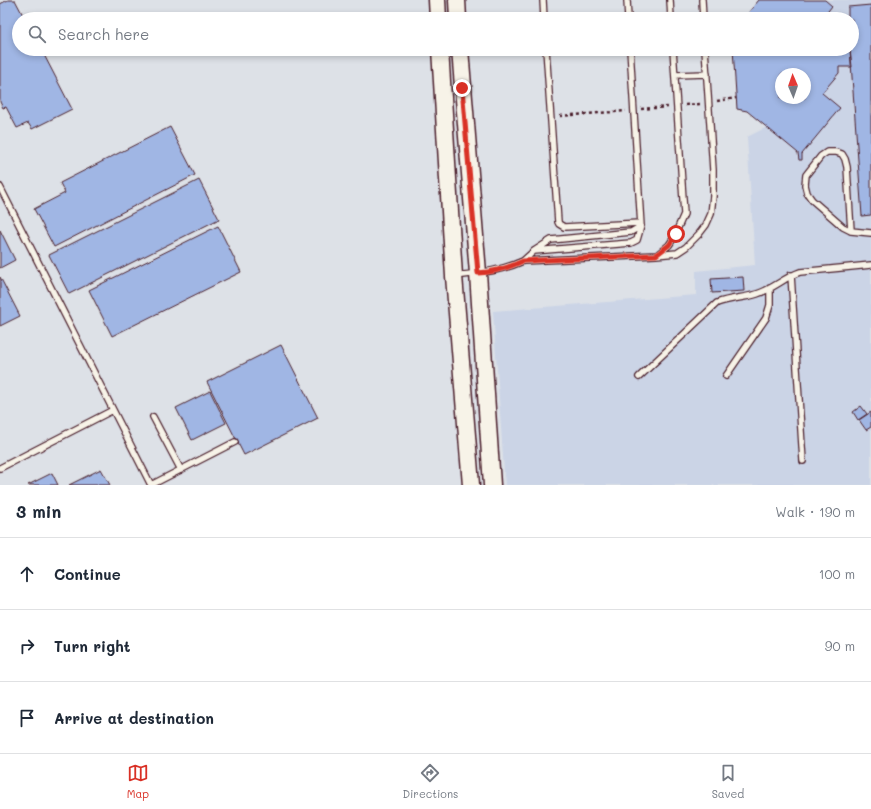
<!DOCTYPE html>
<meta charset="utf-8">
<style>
body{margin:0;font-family:Mali,sans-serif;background:#f2f2f3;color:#1f2937}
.compass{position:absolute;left:775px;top:68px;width:36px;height:36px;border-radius:50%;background:#fff;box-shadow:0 2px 6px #0003;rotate:358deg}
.stop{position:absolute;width:12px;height:12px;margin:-9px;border:3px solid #d93025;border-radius:50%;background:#fff}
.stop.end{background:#d93025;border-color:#fff;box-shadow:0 1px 4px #0008}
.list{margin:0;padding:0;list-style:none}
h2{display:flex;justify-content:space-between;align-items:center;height:52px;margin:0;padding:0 16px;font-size:17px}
h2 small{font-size:13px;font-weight:400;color:#747a83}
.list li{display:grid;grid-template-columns:26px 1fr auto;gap:12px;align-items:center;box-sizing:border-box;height:72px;padding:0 16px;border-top:1px solid #e0e1e3}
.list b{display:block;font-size:15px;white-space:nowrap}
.list em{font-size:13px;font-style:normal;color:#747a83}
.icon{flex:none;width:22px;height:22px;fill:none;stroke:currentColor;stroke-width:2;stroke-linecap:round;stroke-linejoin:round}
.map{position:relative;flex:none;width:871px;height:485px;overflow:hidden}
.search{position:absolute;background:#fff;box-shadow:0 2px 6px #0003;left:12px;right:12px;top:12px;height:44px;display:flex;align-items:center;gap:10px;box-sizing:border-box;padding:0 14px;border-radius:22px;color:#747a83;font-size:15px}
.sheet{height:268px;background:#fff}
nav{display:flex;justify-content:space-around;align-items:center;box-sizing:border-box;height:56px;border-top:1px solid #e0e1e3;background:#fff;font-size:11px;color:#747a83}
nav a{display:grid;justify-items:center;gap:2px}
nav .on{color:#d93025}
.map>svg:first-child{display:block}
</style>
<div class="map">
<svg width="871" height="485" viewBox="0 0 871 485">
<rect width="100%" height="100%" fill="#dde1e7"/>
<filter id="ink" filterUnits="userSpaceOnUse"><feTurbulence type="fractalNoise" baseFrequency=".025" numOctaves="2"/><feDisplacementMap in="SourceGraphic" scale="8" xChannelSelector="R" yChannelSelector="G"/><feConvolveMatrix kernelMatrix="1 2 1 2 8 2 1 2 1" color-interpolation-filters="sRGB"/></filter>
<g filter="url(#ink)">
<path fill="#cbd4e6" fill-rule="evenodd" d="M 757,0 L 871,0 L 871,485 L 505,485 L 493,311 L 696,295 L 696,271 L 755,265 L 747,137 L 767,127 L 747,111 L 737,109 L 733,49 L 852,49 L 852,19 L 743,19 L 757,2 ZM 781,74 L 805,74 L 805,98 L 781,98 Z"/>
<path fill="#a0b6e4" stroke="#4a1f2b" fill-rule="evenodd" d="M 8,0 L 15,0 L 25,19 L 19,19 L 19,49 L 41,49 L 72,109 L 32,129 L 28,123 L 17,128 L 6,107 L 3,108 L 0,102 L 0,4 Z
M 759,0 L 825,0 L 832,6 L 822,19 L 743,19 Z
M 871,5 L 871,215 L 862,216 L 850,49 L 852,49 L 852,19 L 848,19 L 848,7 Z
M 733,49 L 850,49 L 852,67 L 839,67 L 839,73 L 822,93 L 840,108 L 802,154 L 802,160 L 799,160 L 798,153 L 747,111 L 737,109 ZM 781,74 L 805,74 L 805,98 L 781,98 Z
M 170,127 L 195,175 L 54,247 L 34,209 L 65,193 L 60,183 Z
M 199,180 L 219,219 L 69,294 L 49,255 Z
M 218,226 L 241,272 L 112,336 L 89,290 Z
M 0,230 L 15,260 L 0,268 Z
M 0,277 L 20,316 L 0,326 Z
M 743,277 L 744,291 L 712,293 L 711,279 Z
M 281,345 L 318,418 L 244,455 L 207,382 Z
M 210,391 L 226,423 L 192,440 L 176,408 Z
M 861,406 L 867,414 L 858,420 L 853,412 Z
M 871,412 L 871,427 L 866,430 L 859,420 Z
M 101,469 L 110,485 L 69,485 Z
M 52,473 L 58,485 L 28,485 Z"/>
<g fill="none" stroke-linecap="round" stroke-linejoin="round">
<g stroke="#4a1f2b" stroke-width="8">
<path id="service" d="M 543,0 L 544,19
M 627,0 L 628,19
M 670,0 L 671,19
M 702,0 L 703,19
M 546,49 L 558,222 L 559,224 L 564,227 L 640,223
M 675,75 L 707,74
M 0,187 L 151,485
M 851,231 L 847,167 L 845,159 L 842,154 L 836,152 L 827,152 L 821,156 L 806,175 L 805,185 L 807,193 L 812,200 L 843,227 L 851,231 L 871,233
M 534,251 L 551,240 L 631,232 L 641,226 L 630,49
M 658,254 L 669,245 L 673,239 L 684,214 L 673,49
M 523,261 L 534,251 L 631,243 L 637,240 L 641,226
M 791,275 L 803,461
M 455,276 C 479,273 501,271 523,261 L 656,255 L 677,253 L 686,247 L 699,234 L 706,225 L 711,214 L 713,196 L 713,170 L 705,49
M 726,376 L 766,318 L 770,305 L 770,288
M 639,377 L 717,303 C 730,298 744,298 757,294 C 773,289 785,277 800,272 L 871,265
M 153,417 L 181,470
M 0,468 L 113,410
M 151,485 L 235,442"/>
</g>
<g stroke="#4a1f2b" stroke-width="19">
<path id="secondary" d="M 437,0 L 438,19
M 457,0 L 458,19
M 440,49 L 454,276 L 471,485
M 460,49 L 478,273 L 492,485"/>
</g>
<path stroke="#4a1f2b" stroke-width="2.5" stroke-dasharray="3 3" stroke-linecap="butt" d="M 717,101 L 736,98
M 685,105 L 700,104
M 641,109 L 668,107
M 560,116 L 626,111"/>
<use href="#service" stroke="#f7f3e8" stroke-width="5.5"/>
<use href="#secondary" stroke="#f7f3e8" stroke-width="16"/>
</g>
</g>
<g fill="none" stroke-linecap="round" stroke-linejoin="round" filter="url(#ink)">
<path stroke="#d93025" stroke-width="5" d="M 462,88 L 478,273 C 494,272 508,268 523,261 L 656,255 L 669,245 L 676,234"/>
</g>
</svg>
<svg class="compass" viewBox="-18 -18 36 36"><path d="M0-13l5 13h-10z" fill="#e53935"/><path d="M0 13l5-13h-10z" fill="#747a83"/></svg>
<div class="stop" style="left:676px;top:234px"></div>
<div class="stop end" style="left:462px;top:88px"></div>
<div class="search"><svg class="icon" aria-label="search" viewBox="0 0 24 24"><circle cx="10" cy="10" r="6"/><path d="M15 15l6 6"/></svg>Search here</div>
</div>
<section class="sheet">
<h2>3 min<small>Walk · 190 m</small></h2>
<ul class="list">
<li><svg class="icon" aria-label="ahead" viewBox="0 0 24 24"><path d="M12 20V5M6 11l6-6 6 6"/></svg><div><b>Continue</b></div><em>100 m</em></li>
<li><svg class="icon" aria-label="right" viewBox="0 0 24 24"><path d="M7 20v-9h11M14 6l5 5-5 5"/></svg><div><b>Turn right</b></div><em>90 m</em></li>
<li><svg class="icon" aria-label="arrive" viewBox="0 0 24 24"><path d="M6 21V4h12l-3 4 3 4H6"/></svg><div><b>Arrive at destination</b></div></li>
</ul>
</section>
<nav>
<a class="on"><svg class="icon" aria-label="map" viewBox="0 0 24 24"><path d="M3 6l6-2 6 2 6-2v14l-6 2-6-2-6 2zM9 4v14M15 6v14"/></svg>Map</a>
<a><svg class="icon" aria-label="directions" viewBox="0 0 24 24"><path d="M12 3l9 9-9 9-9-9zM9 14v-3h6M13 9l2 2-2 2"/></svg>Directions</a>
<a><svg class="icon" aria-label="saved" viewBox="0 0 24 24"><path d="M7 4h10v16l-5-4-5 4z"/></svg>Saved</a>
</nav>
